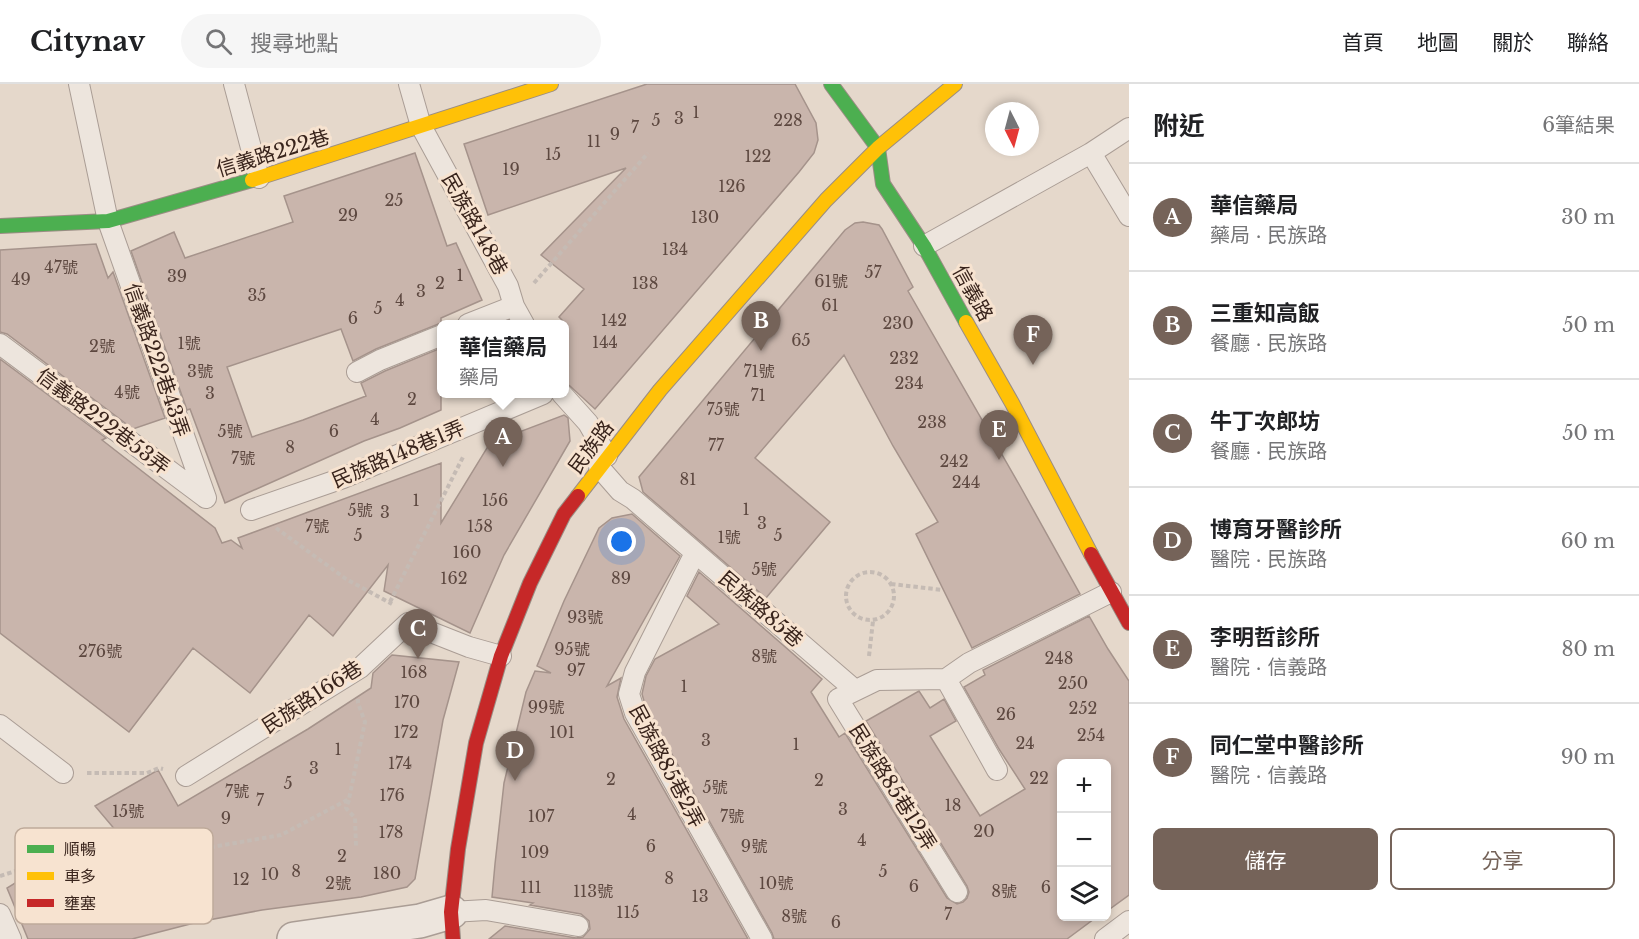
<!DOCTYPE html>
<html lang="zh-TW">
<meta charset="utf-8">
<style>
body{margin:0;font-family:"Libre Baskerville","Noto Sans TC",serif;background:#f6f6f6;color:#202124}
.controls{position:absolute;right:18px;bottom:18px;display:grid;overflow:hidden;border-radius:9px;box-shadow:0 3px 9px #0003}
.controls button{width:54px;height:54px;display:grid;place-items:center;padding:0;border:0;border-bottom:2px solid #e0e0e0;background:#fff;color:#202124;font:30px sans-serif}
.compass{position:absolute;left:985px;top:18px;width:54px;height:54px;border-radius:50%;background:#fff;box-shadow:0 3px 9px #0003;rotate:174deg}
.you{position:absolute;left:622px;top:458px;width:21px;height:21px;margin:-15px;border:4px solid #fff;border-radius:50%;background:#1a73e8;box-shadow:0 0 0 9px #1a73e833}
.badge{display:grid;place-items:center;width:39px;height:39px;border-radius:50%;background:#756359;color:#fff;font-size:20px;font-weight:700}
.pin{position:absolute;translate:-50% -50px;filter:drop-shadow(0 2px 3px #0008)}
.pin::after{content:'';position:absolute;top:32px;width:21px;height:18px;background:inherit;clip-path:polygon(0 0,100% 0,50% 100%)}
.popup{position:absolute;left:437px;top:236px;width:132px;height:78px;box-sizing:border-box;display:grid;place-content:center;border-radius:9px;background:#fff;filter:drop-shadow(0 2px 4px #0005);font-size:20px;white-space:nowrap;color:#757577}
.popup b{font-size:22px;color:#202124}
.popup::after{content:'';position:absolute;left:50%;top:100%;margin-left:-12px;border:12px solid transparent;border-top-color:#fff}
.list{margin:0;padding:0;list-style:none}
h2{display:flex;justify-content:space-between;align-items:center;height:78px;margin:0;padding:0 24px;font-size:26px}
h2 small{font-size:20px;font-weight:400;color:#757577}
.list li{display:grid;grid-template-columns:39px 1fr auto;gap:18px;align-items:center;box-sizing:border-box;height:108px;padding:0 24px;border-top:2px solid #e0e0e0}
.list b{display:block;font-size:22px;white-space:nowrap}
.list p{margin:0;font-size:20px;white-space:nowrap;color:#757577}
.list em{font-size:20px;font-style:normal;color:#757577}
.actions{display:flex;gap:12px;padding:18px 24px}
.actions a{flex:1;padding:14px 0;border:2px solid #756359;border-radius:9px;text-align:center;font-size:21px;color:#756359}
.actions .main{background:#756359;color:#fff}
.icon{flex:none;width:33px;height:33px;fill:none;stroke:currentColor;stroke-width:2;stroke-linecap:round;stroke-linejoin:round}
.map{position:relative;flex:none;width:1129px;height:855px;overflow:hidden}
header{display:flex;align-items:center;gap:36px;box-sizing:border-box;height:84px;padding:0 30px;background:#fff;border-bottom:2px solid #e0e0e0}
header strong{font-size:28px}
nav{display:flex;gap:33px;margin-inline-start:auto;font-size:21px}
.search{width:420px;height:54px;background:#f6f6f6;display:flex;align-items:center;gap:15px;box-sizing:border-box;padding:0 21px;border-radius:33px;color:#757577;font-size:22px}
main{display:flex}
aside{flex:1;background:#fff}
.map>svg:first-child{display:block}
</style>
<header>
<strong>Citynav</strong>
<div class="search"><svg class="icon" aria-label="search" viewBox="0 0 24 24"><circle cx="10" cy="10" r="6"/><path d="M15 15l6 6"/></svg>搜尋地點</div>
<nav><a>首頁</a><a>地圖</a><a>關於</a><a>聯絡</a></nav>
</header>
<main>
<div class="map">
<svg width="1129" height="855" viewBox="0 0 1129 855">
<rect width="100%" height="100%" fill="#e5d8cb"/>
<path fill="#c9b5ac" stroke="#a5938b" stroke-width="1.5" d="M 647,0 L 795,0 L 816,39 L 818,56 L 814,69 L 799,88 L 595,325 L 570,302 L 564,298 L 564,238 L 559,233 L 584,205 L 541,171 L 626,84 L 488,131 L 464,60 Z
M 415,69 L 447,162 L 456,159 L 482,216 L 441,234 L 441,239 L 376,265 L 353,277 L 341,245 L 227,283 L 252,353 L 303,336 L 366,312 L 361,299 L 385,287 L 441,264 L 441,326 L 400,344 L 364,357 L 225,419 L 190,325 L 187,326 L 131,167 L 174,148 L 185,174 L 293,138 L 284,112 Z
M 863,138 L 879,141 L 882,145 L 913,203 L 908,207 L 1020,402 L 1080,510 L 972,564 L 916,450 L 938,438 L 893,362 L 844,271 L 755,374 L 830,438 L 766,514 L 643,408 L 639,393 L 845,146 L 855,139 Z
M 96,160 L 108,194 L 113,188 L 165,334 L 133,345 L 7,250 L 0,248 L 0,166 Z
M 0,275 L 106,354 L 102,356 L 215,444 L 222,459 L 231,456 L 242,464 L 238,454 L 441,379 L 441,439 L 490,359 L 564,331 L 568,334 L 570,357 L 504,471 L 470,549 L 384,507 L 388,481 L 333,552 L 309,531 L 250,609 L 193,564 L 129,648 L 0,549 Z
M 632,430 L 680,472 L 607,602 L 621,594 L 617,613 L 624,635 L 748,855 L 489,855 L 505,842 L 576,854 L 583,853 L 590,845 L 589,837 L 581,830 L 530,821 L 533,819 L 492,813 L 495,780 L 504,699 L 526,608 L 535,587 L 551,589 L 537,582 L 564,517 L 599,444 L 612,434 Z
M 699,488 L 822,595 L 811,608 L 839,653 L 845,649 L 947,814 L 957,820 L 963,818 L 967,814 L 969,808 L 967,802 L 866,637 L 919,607 L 930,624 L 944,615 L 956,637 L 930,652 L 980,732 L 1025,705 L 999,665 L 964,603 L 985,591 L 983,586 L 1089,532 L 1108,565 L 1129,597 L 1129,811 L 1107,827 L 1107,680 L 1062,680 L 1062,832 L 1098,832 L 1067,855 L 774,855 L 772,849 L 646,624 L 642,610 L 646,592 L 655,575 L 719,540 L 687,512 Z
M 392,571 L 459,578 L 443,636 L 415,795 L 407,803 L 361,813 L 262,826 L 198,838 L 132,855 L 28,855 L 7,804 L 36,786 L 41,797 L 90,780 L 128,761 L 95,722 L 158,686 L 178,722 L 308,645 L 371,604 L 373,589 Z"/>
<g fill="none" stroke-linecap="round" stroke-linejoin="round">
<g stroke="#aa9d95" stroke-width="22">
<path id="lane" d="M 79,0 L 108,137 L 206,414
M 234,0 L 259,94
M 409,0 L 421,42 L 508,202 L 514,222 L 524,240
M 1129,44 L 1091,69 L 1129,132
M 924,162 L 1091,69
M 468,240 L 514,222
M 0,260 L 206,414
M 357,288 L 380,276 L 442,251
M 562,310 L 588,339 L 607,372
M 599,383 L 620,407 L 633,415 L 855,606
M 251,426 L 343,394 L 543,310
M 695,469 L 635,588 L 629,610 L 635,629 L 762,855
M 946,595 L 997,686
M 0,641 L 63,689
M 186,692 L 360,584 L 408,539 L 469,563 L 501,572
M 957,808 L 838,615 L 877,596 L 946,595 L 969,579 L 1111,508
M 451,828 L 486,826 L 578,842
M 0,830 L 11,855
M 1105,855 L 1129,837"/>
</g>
<g stroke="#aa9d95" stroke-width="36">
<path id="street" d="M 294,855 L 420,837 L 451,828"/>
</g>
<g stroke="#9a8d84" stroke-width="16">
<path id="fast" d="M 831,0 L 878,64 L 883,100 L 924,162 L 966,238
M 0,142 L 108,137 L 252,96"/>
</g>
<g stroke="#9a8d84" stroke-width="16">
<path id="slow" d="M 252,96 L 551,0
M 966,238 L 1012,319 L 1091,470
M 578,412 L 660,306 L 826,116 L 878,64 L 955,0"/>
</g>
<g stroke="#9a8d84" stroke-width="16">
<path id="jam" d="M 1091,470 L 1129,539
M 453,855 L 451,828 L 458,765 L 476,659 L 501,572 L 530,499 L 564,430 L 578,412"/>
</g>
<path stroke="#c5bbb4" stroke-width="4" stroke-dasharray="4.5 3" stroke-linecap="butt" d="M 534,199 L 648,69
M 276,444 L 346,495 L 392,520
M846 512a24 24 0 1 1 48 0a24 24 0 1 1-48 0Z
M 891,500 L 943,506
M 390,518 L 464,371
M 869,572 L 873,537
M 87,689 L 147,689 L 159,684 L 163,685
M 349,716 L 346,724 L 355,734 L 356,762
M 0,792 L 95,762 L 120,764 L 129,779 L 149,774 L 281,751 L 349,715 L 365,638 L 358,619 L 358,615"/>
<use href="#lane" stroke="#ede5dd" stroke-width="20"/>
<use href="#street" stroke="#ede5dd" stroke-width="33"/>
<use href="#fast" stroke="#4caf50" stroke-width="14"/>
<use href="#slow" stroke="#ffc107" stroke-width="14"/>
<use href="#jam" stroke="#c62828" stroke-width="14"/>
</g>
<g text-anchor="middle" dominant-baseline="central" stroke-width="6" stroke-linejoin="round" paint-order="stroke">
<g font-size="16" fill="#5d4840">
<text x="696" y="28">1</text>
<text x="679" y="34">3</text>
<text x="656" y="36">5</text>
<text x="788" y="36">228</text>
<text x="635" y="43">7</text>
<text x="615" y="50">9</text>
<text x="594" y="57">11</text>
<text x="553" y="70">15</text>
<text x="758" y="72">122</text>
<text x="511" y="85">19</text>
<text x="732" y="102">126</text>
<text x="394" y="116">25</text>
<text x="348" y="131">29</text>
<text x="705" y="133">130</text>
<text x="675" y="165">134</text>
<text x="61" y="183">47號</text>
<text x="873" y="188">57</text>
<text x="460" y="191">1</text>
<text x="177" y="192">39</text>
<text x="21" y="195">49</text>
<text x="831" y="197">61號</text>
<text x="440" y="199">2</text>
<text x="645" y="199">138</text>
<text x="421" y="207">3</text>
<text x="257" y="211">35</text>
<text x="400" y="216">4</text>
<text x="830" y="221">61</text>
<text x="378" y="224">5</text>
<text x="353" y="234">6</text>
<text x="614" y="236">142</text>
<text x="898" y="239">230</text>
<text x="801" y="256">65</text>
<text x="605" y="258">144</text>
<text x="189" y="259">1號</text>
<text x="102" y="262">2號</text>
<text x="904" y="274">232</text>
<text x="200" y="287">3號</text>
<text x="759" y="287">71號</text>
<text x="909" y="299">234</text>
<text x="127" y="308">4號</text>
<text x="210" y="309">3</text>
<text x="758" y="311">71</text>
<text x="412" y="315">2</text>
<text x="723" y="325">75號</text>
<text x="375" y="335">4</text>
<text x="932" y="338">238</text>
<text x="230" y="347">5號</text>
<text x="334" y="347">6</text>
<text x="716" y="361">77</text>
<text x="290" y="363">8</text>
<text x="243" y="374">7號</text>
<text x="954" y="377">242</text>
<text x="688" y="395">81</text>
<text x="966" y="398">244</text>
<text x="416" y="416">1</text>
<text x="495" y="416">156</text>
<text x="746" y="425">1</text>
<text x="360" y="426">5號</text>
<text x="385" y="428">3</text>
<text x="762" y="439">3</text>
<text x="317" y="442">7號</text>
<text x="480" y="442">158</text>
<text x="358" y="451">5</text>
<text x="778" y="451">5</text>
<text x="729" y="453">1號</text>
<text x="467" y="468">160</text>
<text x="764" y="485">5號</text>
<text x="454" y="494">162</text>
<text x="621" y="494">89</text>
<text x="585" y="533">93號</text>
<text x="572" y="565">95號</text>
<text x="100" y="567">276號</text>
<text x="764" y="572">8號</text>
<text x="1059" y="574">248</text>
<text x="576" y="586">97</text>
<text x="414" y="588">168</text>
<text x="1073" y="599">250</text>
<text x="684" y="602">1</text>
<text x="407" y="618">170</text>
<text x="546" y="623">99號</text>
<text x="1083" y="624">252</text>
<text x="1006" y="630">26</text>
<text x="406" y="648">172</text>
<text x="562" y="648">101</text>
<text x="1091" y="651">254</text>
<text x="706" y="656">3</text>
<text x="1025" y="659">24</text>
<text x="796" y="660">1</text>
<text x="338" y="665">1</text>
<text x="400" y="679">174</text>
<text x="314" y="684">3</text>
<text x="1039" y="694">22</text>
<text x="611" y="695">2</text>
<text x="819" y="696">2</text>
<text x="288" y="699">5</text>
<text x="715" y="703">5號</text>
<text x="237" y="707">7號</text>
<text x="392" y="711">176</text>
<text x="260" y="716">7</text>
<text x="953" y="721">18</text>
<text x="843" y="725">3</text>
<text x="128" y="727">15號</text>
<text x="632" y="730">4</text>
<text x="541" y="732">107</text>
<text x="732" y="732">7號</text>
<text x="226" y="734">9</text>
<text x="984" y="747">20</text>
<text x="391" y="748">178</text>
<text x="862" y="756">4</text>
<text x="651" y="762">6</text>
<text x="754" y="762">9號</text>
<text x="535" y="768">109</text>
<text x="342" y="772">2</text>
<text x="296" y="787">8</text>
<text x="883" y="787">5</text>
<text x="387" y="789">180</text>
<text x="270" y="790">10</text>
<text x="669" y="794">8</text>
<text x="241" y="795">12</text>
<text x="338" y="799">2號</text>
<text x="776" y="799">10號</text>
<text x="914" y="802">6</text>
<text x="531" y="803">111</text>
<text x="1046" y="803">6</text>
<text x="593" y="807">113號</text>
<text x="1004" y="807">8號</text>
<text x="700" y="812">13</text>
<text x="628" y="828">115</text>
<text x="948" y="830">7</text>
<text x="794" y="832">8號</text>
<text x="836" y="838">6</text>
</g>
<g font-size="20" fill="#39241c" stroke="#f7e3d0">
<text transform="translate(273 69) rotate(-17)">信義路222巷</text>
<text transform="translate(475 140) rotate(61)">民族路148巷</text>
<text transform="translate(973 209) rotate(61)">信義路</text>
<text transform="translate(157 276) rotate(71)">信義路222巷43弄</text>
<text transform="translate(103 337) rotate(37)">信義路222巷53弄</text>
<text transform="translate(591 363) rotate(-53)">民族路</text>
<text transform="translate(398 370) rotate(-23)">民族路148巷1弄</text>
<text transform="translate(761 525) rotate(41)">民族路85巷</text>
<text transform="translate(312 613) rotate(-33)">民族路166巷</text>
<text transform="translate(667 682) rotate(62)">民族路85巷2弄</text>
<text transform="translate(893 703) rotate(58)">民族路85巷12弄</text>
</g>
</g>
<rect x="15" y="744" width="198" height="96" rx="9" fill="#f7e3d0" stroke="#beaa9a" stroke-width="1.5"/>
<rect x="27" y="761" width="27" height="8" fill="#4caf50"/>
<rect x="27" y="788" width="27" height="8" fill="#ffc107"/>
<rect x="27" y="815" width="27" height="8" fill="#c62828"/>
<g font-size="16" fill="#39241c">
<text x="64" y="771">順暢</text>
<text x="64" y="798">車多</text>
<text x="64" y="825">壅塞</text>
</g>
</svg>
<div class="controls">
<button>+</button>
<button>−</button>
<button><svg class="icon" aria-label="layers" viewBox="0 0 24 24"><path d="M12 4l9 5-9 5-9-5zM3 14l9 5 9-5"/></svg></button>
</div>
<svg class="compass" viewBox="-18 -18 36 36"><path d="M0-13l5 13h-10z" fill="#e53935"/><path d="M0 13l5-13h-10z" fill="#757577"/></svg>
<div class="you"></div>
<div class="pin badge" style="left:503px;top:383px">A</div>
<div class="popup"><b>華信藥局</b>藥局</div>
<div class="pin badge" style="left:761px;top:267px">B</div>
<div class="pin badge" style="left:418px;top:575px">C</div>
<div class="pin badge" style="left:515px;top:697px">D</div>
<div class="pin badge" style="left:999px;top:376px">E</div>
<div class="pin badge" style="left:1033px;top:281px">F</div>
</div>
<aside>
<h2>附近<small>6筆結果</small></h2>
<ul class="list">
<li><span class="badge">A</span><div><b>華信藥局</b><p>藥局 · 民族路</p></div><em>30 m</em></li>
<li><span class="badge">B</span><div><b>三重知高飯</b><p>餐廳 · 民族路</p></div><em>50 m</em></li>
<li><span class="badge">C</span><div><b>牛丁次郎坊</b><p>餐廳 · 民族路</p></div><em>50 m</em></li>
<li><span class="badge">D</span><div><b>博育牙醫診所</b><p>醫院 · 民族路</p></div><em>60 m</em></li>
<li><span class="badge">E</span><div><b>李明哲診所</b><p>醫院 · 信義路</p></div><em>80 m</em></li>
<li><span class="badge">F</span><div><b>同仁堂中醫診所</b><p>醫院 · 信義路</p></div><em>90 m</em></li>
</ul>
<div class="actions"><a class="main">儲存</a><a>分享</a></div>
</aside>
</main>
